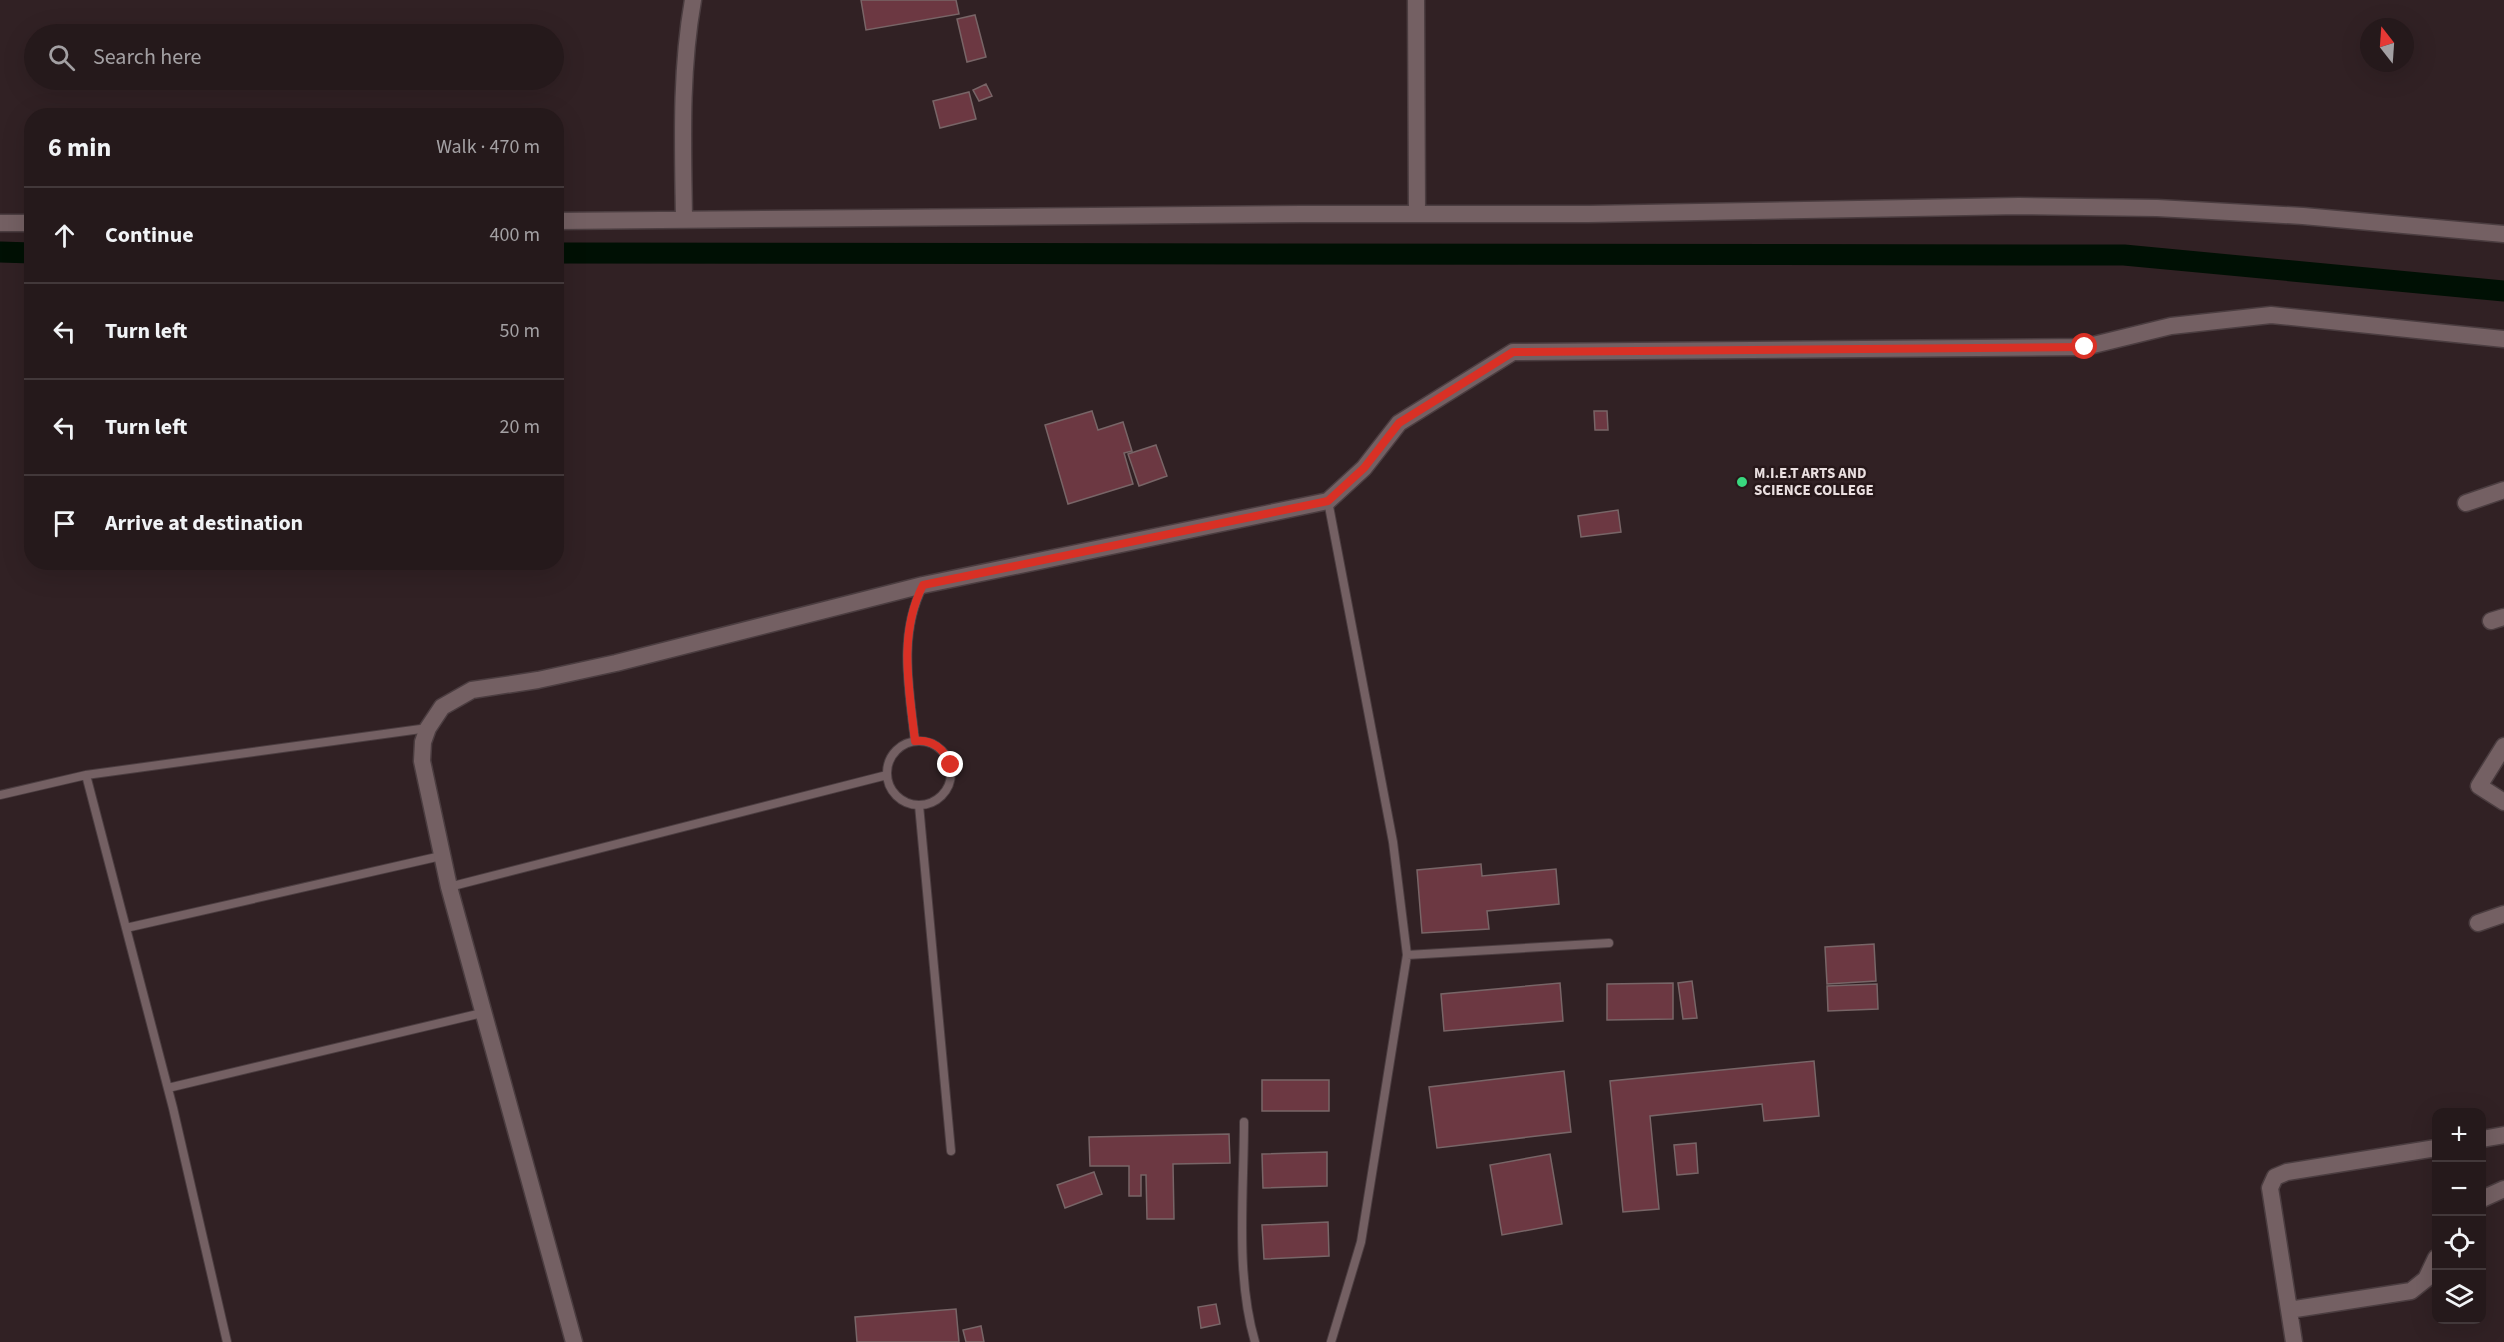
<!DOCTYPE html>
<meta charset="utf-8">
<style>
body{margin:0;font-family:"Source Sans 3",sans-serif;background:#2d2224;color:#f1f3f6}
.controls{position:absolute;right:18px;bottom:18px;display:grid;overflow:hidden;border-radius:12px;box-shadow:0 6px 24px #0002}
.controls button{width:54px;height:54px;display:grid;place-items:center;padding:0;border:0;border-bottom:2px solid #42383a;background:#25191b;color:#f1f3f6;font:30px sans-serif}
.compass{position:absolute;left:2360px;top:18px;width:54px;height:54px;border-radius:50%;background:#25191b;box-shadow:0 6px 24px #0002;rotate:343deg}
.stop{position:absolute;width:18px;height:18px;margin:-14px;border:4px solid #d93025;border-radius:50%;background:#fff}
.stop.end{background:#d93025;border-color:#fff;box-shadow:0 2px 6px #0008}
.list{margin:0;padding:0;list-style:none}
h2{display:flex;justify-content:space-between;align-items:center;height:78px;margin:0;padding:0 24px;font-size:26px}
h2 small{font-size:20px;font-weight:400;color:#a3a0a3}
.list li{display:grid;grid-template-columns:39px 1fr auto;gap:18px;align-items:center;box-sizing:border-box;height:96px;padding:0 24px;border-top:2px solid #42383a}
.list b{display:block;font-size:22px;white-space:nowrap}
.list em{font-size:20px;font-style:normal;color:#a3a0a3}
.icon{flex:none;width:33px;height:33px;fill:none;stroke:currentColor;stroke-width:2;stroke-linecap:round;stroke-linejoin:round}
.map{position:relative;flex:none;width:2504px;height:1342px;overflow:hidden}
.search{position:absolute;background:#25191b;box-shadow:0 6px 24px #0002;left:24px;top:24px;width:540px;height:66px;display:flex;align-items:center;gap:15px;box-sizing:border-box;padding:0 21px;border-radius:33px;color:#a3a0a3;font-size:22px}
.panel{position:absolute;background:#25191b;box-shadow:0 6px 24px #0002;left:24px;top:108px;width:540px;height:462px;border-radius:24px}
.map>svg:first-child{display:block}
</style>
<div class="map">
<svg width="2504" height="1342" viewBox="0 0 2504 1342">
<rect width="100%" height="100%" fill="#312124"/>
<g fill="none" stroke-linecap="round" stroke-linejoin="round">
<path stroke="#001004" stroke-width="21" d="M 0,252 L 32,253
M 556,253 L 2124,255 L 2504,291"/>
</g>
<path fill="#6c3842" stroke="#786567" stroke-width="1.5" d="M 861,0 L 956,0 L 959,14 L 866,30 Z
M 975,15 L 986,57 L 967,62 L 957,19 Z
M 986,84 L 992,96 L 979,101 L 973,90 Z
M 969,92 L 976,119 L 940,128 L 933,101 Z
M 1092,411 L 1098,430 L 1123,422 L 1132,451 L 1124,453 L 1133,484 L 1068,504 L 1045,425 Z
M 1594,411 L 1607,411 L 1608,430 L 1595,430 Z
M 1156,445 L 1167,476 L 1139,486 L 1128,454 Z
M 1618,510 L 1621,532 L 1581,537 L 1578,516 Z
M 1481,864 L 1482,876 L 1556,869 L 1559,904 L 1487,911 L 1489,929 L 1422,933 L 1417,870 Z
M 1874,944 L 1876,981 L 1827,984 L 1825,947 Z
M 1692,981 L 1697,1018 L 1683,1019 L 1678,983 Z
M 1560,983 L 1563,1021 L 1444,1031 L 1441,994 Z
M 1673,983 L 1673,1019 L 1607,1020 L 1607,984 Z
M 1877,984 L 1878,1009 L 1828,1011 L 1827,986 Z
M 1814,1061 L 1819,1116 L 1764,1121 L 1762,1104 L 1650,1116 L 1659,1209 L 1623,1212 L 1610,1081 Z
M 1564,1071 L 1571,1132 L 1437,1148 L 1429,1087 Z
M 1262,1080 L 1329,1080 L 1329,1111 L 1262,1111 Z
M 1229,1134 L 1230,1163 L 1173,1164 L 1174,1219 L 1147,1219 L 1146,1175 L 1141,1175 L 1141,1196 L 1129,1196 L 1129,1166 L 1090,1166 L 1089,1137 Z
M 1696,1143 L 1698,1173 L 1677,1175 L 1674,1145 Z
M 1327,1152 L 1327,1186 L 1263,1188 L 1262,1154 Z
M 1550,1154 L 1562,1224 L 1502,1235 L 1490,1165 Z
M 1094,1172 L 1102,1194 L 1065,1208 L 1057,1185 Z
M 1328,1222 L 1329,1256 L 1264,1259 L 1262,1225 Z
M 1216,1304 L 1220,1324 L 1201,1328 L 1198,1307 Z
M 956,1309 L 959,1342 L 857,1342 L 855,1317 Z
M 981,1326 L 984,1342 L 966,1342 L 963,1330 Z"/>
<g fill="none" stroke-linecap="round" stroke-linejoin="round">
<g stroke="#4b3d40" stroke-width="10">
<path id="service" d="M 1328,501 L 1393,842 L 1407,955 L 1361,1242 L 1331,1342
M887 773a32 32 0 1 1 64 0a32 32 0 1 1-64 0Z
M 915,741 C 909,689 898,634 923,586
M 86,775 L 173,1108 L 227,1342
M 0,795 L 86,775 L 428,728
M 919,805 L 951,1151
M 449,887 L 887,775
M 126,928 L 441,856
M 1407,955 L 1609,943
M 168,1088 L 482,1013
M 1244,1122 C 1244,1192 1235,1274 1255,1342"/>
</g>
<g stroke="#4b3d40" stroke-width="19">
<path id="minor" d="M 1416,0 L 1417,214
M 684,220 C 683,146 680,73 693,0
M 556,221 L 1302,214 L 1589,214 L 2019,206 L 2157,208 L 2303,216 L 2504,234
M 0,223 L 32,223
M 2466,503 L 2504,490
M 2491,621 L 2504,617
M 2504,746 L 2479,786 L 2504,802
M 2478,923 L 2504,914
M 2482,1139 L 2504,1135
M 2482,1199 L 2504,1189
M 2289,1310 L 2411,1291 L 2426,1279 L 2436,1258
M 574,1342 L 449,887 L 422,761 L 423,742 L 428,728 L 442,707 L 472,690 L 538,680 L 616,663 L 923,585 L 1328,501 L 1364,468 L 1399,423 L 1513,352 L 2085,347 L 2171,326 L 2271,315 L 2504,339
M 2294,1342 L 2270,1188 L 2275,1177 L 2287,1172 L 2436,1148"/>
</g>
<use href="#service" stroke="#746063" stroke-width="8"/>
<use href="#minor" stroke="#746063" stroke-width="16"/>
</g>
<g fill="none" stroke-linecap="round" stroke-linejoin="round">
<path stroke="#d93025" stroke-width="8" d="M 951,765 C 944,749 933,739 915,741 C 909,688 898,634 923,585 L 1328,501 L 1364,468 L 1399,423 L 1513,352 L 2085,347"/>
</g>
<circle fill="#39d87f" stroke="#27181a" stroke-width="2" cx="1742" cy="482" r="6"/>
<g text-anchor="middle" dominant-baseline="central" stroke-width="5" stroke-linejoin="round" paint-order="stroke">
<g font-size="15" font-weight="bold" fill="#eadfe0" stroke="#27181a" text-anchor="start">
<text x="1754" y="473">M.I.E.T ARTS AND<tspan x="1754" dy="17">SCIENCE COLLEGE</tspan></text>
</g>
</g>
</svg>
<div class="controls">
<button>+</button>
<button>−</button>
<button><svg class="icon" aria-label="locate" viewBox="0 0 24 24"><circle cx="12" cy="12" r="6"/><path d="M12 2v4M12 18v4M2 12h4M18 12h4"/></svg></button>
<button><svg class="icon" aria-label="layers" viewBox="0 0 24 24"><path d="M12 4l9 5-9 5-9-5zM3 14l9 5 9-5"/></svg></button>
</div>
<svg class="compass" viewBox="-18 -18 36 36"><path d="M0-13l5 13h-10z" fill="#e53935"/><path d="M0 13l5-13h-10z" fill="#a3a0a3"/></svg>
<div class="stop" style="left:2085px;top:347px"></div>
<div class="stop end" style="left:951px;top:765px"></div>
<div class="search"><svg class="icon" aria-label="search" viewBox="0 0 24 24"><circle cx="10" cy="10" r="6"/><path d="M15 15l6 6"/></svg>Search here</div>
<section class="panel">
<h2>6 min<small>Walk · 470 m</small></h2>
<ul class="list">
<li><svg class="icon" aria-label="ahead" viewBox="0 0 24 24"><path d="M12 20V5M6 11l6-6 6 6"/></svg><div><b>Continue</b></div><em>400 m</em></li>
<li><svg class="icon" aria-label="left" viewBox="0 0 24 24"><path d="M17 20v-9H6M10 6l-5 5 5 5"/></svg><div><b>Turn left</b></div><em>50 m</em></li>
<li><svg class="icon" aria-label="left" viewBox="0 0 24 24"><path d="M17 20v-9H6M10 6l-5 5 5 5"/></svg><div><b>Turn left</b></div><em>20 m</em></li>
<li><svg class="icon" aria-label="arrive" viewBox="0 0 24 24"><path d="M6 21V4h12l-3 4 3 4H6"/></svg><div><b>Arrive at destination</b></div></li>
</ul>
</section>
</div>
